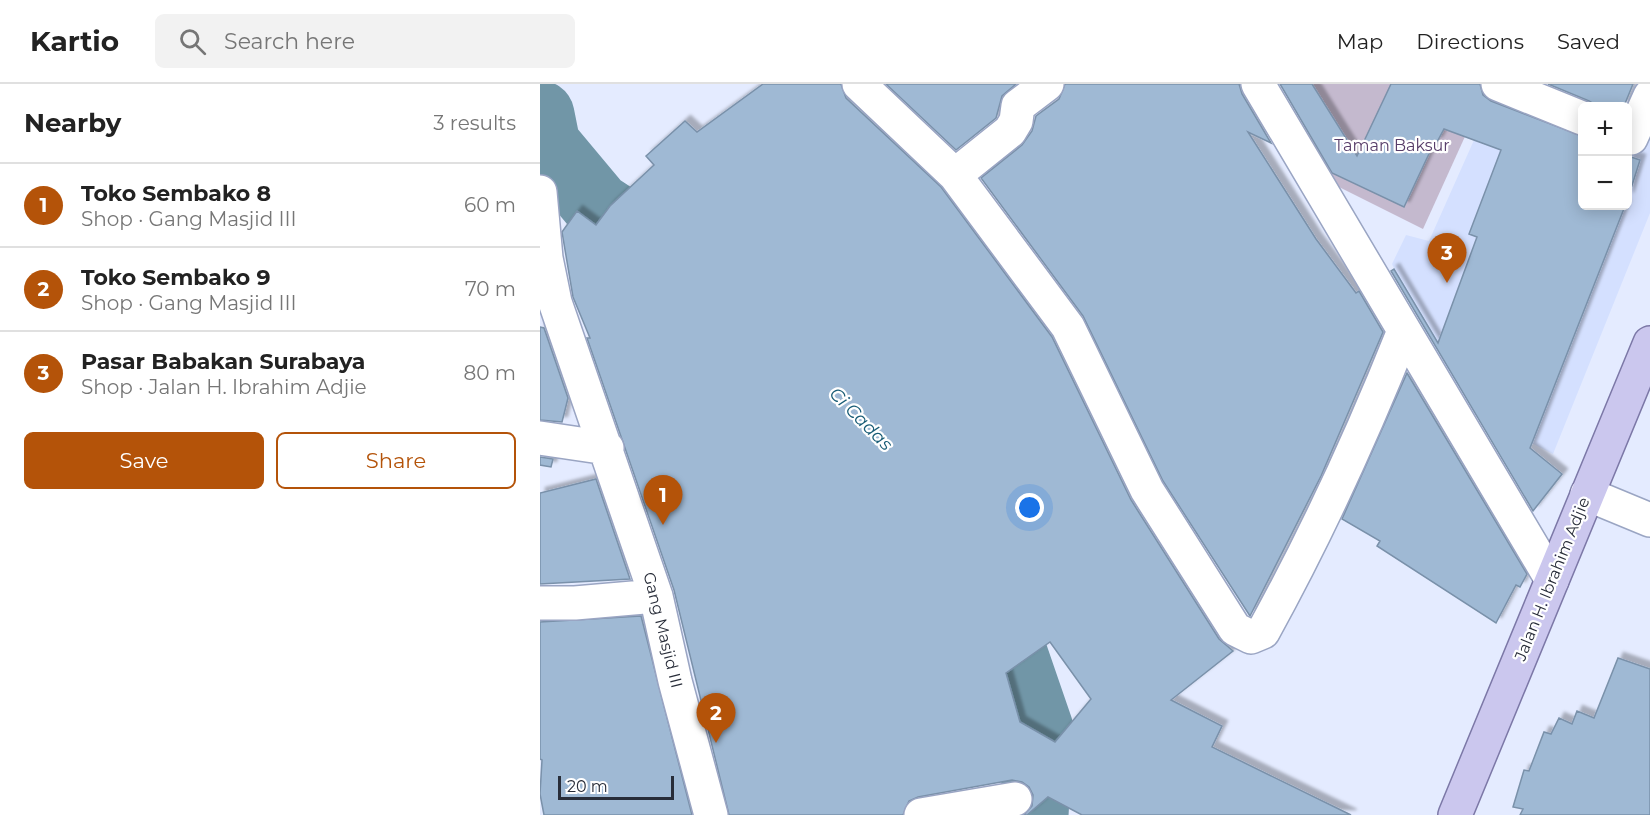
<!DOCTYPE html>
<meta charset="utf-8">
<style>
body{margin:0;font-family:Montserrat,sans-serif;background:#f2f2f2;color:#222}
.controls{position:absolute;right:18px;top:18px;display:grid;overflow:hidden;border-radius:9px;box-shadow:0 3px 15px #0003}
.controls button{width:54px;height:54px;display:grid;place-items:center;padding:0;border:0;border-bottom:2px solid #e0e0e0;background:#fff;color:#222;font:30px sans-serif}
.scale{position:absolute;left:18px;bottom:15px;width:116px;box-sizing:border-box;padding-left:6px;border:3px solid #282d39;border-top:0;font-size:16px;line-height:21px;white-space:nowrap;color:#282d39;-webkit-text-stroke:4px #fff;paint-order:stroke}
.you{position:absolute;left:490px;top:424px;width:21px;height:21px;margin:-15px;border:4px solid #fff;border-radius:50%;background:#1a73e8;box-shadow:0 0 0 9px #1a73e833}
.badge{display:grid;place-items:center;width:39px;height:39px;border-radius:50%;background:#b45309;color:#fff;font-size:20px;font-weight:700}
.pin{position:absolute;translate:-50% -50px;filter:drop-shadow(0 2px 3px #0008)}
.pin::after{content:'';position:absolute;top:32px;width:21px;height:18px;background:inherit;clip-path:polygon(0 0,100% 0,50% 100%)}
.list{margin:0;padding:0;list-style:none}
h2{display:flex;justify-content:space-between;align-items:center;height:78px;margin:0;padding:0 24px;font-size:26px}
h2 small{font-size:20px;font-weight:400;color:#767676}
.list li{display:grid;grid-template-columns:39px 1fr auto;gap:18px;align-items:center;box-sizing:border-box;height:84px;padding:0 24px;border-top:2px solid #e0e0e0}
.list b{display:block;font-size:22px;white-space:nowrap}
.list p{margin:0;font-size:20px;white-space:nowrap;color:#767676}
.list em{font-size:20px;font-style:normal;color:#767676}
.actions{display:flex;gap:12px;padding:18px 24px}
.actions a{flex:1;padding:14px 0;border:2px solid #b45309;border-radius:9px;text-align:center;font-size:21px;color:#b45309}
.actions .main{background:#b45309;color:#fff}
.icon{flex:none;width:33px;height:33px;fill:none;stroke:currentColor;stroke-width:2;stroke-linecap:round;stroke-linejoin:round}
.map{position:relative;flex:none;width:1110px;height:731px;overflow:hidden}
header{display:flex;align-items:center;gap:36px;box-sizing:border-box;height:84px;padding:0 30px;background:#fff;border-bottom:2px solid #e0e0e0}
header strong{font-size:28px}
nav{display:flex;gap:33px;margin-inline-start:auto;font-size:21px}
.search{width:420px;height:54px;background:#f2f2f2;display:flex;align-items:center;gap:15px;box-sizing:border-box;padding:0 21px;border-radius:9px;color:#767676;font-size:22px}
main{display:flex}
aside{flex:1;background:#fff}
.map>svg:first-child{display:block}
</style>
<header>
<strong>Kartio</strong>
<div class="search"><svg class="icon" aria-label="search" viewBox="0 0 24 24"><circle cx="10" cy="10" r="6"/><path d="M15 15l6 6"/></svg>Search here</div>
<nav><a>Map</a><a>Directions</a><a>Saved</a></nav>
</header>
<main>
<aside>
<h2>Nearby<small>3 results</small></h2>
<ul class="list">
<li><span class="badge">1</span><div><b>Toko Sembako 8</b><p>Shop · Gang Masjid III</p></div><em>60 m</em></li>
<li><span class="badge">2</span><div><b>Toko Sembako 9</b><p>Shop · Gang Masjid III</p></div><em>70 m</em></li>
<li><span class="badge">3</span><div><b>Pasar Babakan Surabaya</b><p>Shop · Jalan H. Ibrahim Adjie</p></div><em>80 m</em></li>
</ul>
<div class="actions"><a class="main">Save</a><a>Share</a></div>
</aside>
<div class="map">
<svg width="1110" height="731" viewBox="0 0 1110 731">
<defs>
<filter id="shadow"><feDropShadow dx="5.5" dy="-5.5" stdDeviation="1.5" flood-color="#0004"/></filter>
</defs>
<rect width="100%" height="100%" fill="#e4ebff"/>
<path fill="#d4e0ff" d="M 959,0 L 1042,22 L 1042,122 L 1088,122 L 1088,41 L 1110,51 L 1110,129 L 1013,370 L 922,324 L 852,180 L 866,151 L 889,157 Z"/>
<path fill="#c4b9ce" d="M 741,0 L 938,0 L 947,4 L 883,145 L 797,102 Z"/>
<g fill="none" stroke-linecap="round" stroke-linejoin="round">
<path stroke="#7196a7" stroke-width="69" d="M 0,31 L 6,61 L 57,122 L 147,181
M 441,493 L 456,520 L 499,645 L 494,731"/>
</g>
<path fill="#9fb9d4" stroke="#7a91aa" stroke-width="1.5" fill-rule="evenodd" filter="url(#shadow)" d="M 223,0 L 301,0 L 306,14 L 401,103 L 512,253 L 591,416 L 679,555 L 693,567 L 631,616 L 682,642 L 672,663 L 811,731 L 542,731 L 508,713 L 487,731 L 484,731 L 492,722 L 493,711 L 489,703 L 482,698 L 472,696 L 378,713 L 369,717 L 363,731 L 189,731 L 134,506 L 47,254 L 50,254 L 33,213 L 22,148 L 37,127 L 56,141 L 70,122 L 114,81 L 106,72 L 145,37 L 157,48 ZM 510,558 L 551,615 L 515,658 L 480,638 L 466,589 Z
M 346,0 L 476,0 L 462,12 L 456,34 L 416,66 Z
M 525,0 L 699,0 L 702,10 L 731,59 L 708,48 L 776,155 L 816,209 L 819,207 L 843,248 L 781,392 L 710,532 L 623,397 L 543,232 L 441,94 L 482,61 L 492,47 L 496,32 L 519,15 Z
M 740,0 L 772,0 L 817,72 L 851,0 L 940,0 L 943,11 L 951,17 L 1042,52 L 1042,122 L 1085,122 L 990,364 L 1022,390 L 993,427 L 851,187 L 854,185 L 898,259 L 937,153 L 929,150 L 961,66 L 904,45 L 897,58 L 895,57 L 864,123 L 792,89 Z
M 1008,0 L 1093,0 L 1084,22 L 1057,22 L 1049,17 Z
M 1088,72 L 1100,76 L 1088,114 Z
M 0,243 L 4,244 L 28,314 L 22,338 L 0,336 Z
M 867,289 L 987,490 L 980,503 L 976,501 L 956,539 L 837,462 L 840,457 L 802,435 Z
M 0,373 L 13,375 L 11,383 L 0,381 Z
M 56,395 L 90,495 L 0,500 L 0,409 Z
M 101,532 L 152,731 L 4,731 L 0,710 L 2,676 L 0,675 L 0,538 Z
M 1078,574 L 1110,585 L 1110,731 L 980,731 L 983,725 L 973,723 L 984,686 L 989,687 L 1004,648 L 1011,650 L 1019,634 L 1032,640 L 1037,627 L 1054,634 Z"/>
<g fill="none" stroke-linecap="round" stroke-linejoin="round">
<g stroke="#9aa5c3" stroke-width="36">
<path id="minor" d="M 319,0 L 415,91 L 528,243 L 607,406 L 695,545 L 711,553 L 723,548 C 777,450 822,352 863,249
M 718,0 L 1012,496
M 958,0 L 1042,34
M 1091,54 L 1110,12
M 415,91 L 470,47 L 476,37 L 478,22 L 507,0
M 0,108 L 6,174 L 15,218 L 116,512 L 135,597 L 171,731
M 0,354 L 67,364
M 1047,410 L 1110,436
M 0,519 L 35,519 L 116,512
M 381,731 L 475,715"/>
</g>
<g stroke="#7c78a7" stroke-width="36">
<path id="major" d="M 915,731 L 1110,259"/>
</g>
<use href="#minor" stroke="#fff" stroke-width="33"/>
<use href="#major" stroke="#cbc7ee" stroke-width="33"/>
</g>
<g text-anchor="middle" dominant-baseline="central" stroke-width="4.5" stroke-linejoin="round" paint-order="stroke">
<g font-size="16" fill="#573d69" stroke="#fff">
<text x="852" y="61">Taman Baksur</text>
</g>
<g font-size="16" fill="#282d39" stroke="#fff">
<text transform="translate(1012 495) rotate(-68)">Jalan H. Ibrahim Adjie</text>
<text transform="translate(123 546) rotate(76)">Gang Masjid III</text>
</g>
<g font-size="18" font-style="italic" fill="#185c76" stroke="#fff">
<text transform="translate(321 335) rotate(45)">Ci Cadas</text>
</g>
</g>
</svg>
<div class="controls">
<button>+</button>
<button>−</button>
</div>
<div class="scale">20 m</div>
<div class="you"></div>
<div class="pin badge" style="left:123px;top:441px">1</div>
<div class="pin badge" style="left:176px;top:659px">2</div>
<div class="pin badge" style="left:907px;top:199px">3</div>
</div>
</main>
